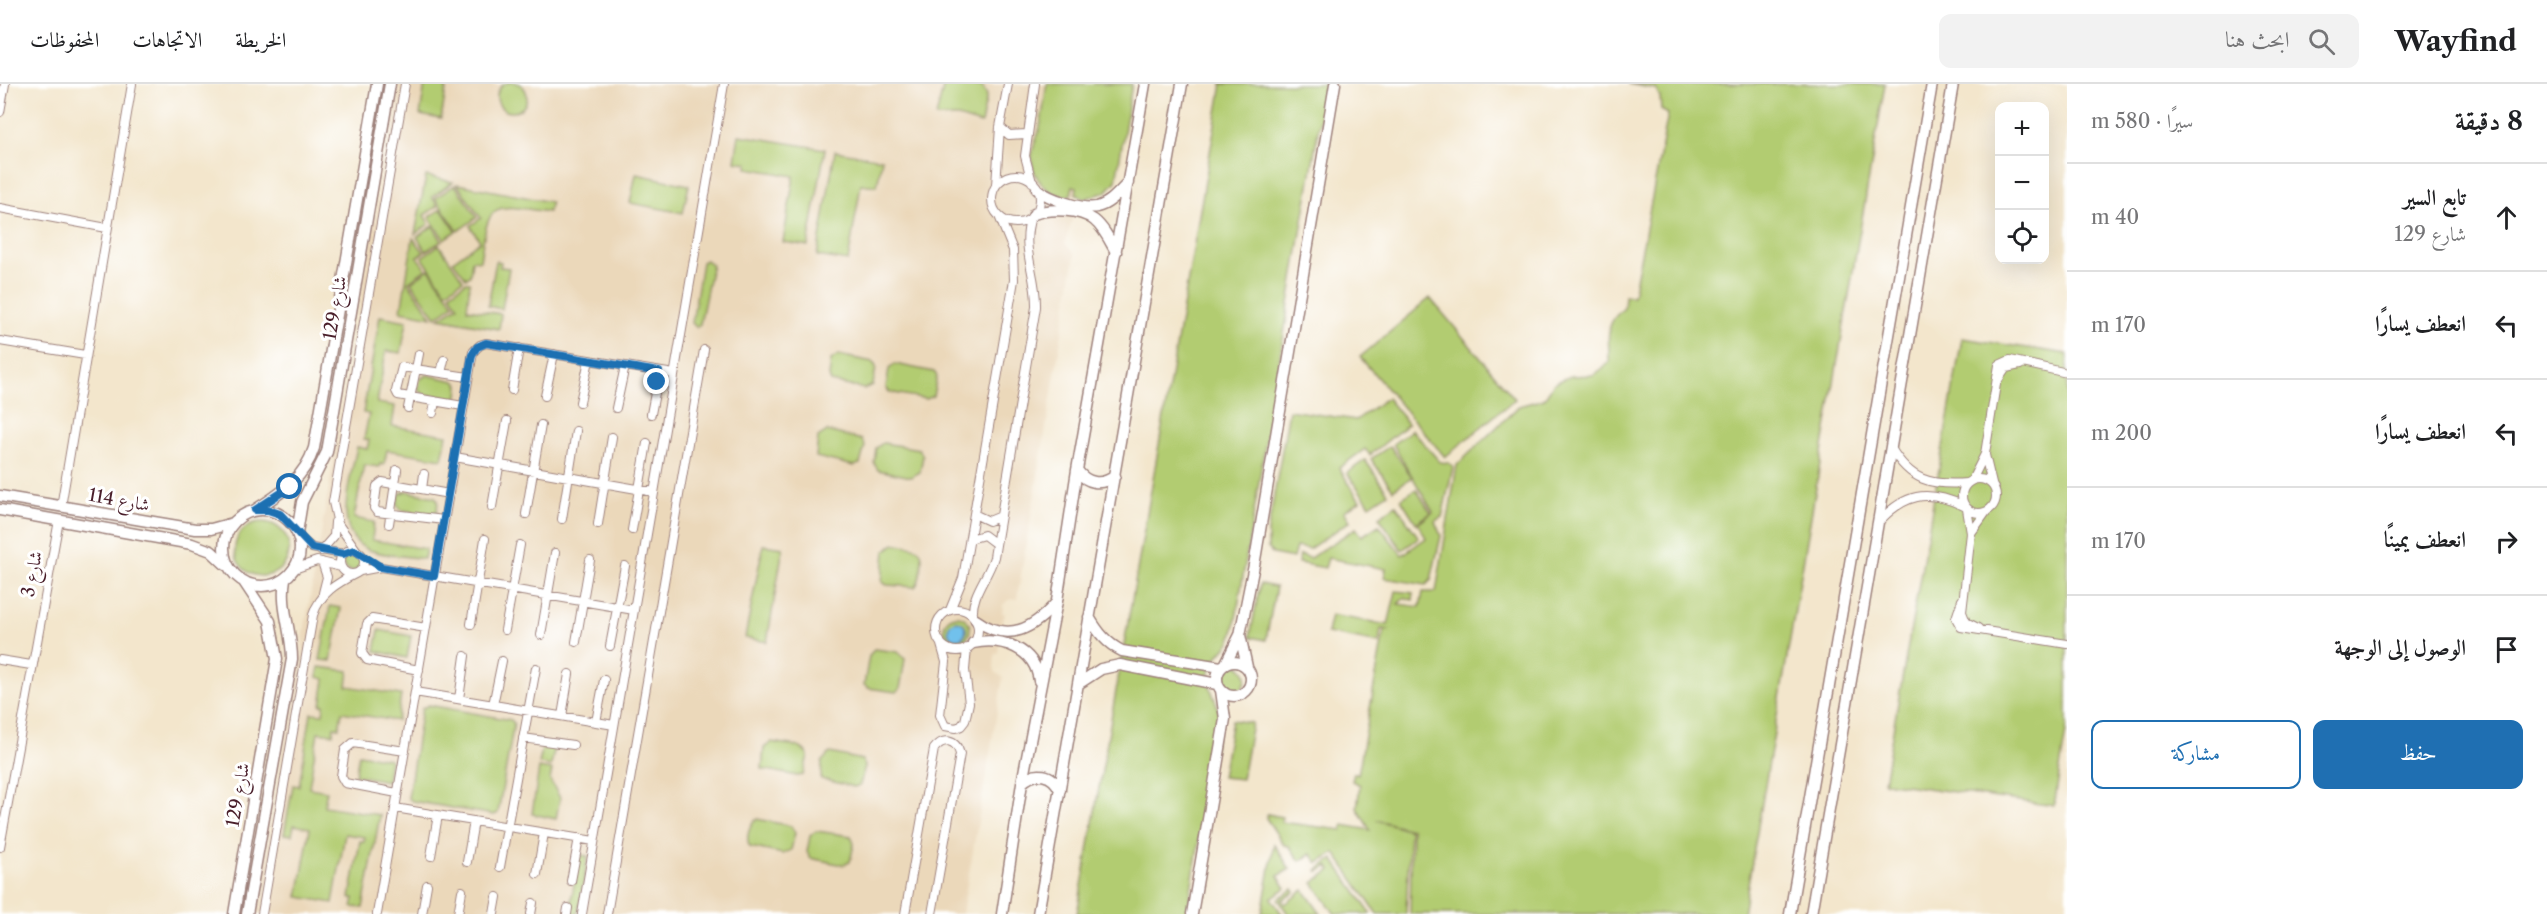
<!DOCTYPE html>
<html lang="ar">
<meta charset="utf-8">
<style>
body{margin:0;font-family:"Libre Caslon Text",Amiri,serif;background:#f2f2f2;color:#202124;direction:rtl}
.controls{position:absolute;right:18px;top:18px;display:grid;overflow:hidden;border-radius:12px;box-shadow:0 6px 24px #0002}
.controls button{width:54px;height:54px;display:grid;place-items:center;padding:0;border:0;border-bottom:2px solid #e0e0e0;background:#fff;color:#202124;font:30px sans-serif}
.stop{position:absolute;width:18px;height:18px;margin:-14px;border:4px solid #1f6fb2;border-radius:50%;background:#fff}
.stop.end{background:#1f6fb2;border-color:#fff;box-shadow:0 2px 6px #0008}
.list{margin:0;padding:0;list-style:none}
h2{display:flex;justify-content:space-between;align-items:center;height:78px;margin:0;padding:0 24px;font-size:26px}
h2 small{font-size:20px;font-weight:400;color:#757577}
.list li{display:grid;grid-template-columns:39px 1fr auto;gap:18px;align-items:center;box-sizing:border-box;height:108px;padding:0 24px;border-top:2px solid #e0e0e0}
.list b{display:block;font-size:22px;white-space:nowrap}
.list p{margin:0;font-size:20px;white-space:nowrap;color:#757577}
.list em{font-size:20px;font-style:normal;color:#757577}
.actions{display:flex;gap:12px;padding:18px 24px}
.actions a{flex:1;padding:14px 0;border:2px solid #1f6fb2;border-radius:12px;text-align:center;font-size:21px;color:#1f6fb2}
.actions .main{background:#1f6fb2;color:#fff}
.icon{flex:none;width:33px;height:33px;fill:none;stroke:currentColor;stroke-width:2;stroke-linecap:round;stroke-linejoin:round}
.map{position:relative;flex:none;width:2067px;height:830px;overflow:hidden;direction:ltr}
header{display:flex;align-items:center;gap:36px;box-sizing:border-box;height:84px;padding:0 30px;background:#fff;border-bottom:2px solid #e0e0e0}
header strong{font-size:28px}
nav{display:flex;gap:33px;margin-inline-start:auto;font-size:21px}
.search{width:420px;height:54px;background:#f2f2f2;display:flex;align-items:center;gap:15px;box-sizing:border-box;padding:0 21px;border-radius:12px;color:#757577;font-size:22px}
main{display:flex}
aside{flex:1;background:#fff}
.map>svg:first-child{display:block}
</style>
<header>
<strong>Wayfind</strong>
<div class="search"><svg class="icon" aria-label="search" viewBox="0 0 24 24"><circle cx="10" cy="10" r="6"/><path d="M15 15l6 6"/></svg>ابحث هنا</div>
<nav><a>الخريطة</a><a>الاتجاهات</a><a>المحفوظات</a></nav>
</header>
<main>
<aside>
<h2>8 دقيقة<small>سيرًا · 580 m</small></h2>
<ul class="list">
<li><svg class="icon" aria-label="ahead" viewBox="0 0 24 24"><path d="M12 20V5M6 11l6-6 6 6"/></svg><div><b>تابع السير</b><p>شارع 129</p></div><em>40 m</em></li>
<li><svg class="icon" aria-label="left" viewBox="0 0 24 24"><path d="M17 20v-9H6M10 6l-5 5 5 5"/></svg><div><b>انعطف يسارًا</b></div><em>170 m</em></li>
<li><svg class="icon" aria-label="left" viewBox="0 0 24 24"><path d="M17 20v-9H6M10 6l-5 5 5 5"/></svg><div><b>انعطف يسارًا</b></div><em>200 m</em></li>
<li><svg class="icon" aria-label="right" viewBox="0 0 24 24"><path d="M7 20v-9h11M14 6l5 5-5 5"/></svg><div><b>انعطف يمينًا</b></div><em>170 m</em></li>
<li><svg class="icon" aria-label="arrive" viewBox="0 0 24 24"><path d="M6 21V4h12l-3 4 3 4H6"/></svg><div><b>الوصول إلى الوجهة</b></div></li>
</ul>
<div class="actions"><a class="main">حفظ</a><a>مشاركة</a></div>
</aside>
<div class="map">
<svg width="2067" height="830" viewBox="0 0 2067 830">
<rect width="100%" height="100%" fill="#fff"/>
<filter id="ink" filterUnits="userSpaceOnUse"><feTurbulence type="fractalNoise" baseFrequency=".0167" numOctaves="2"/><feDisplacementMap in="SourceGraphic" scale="12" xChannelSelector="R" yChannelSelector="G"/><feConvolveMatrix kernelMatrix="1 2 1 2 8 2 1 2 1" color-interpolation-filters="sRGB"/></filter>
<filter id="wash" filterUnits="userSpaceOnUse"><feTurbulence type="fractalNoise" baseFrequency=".008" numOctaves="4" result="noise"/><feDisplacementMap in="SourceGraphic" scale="24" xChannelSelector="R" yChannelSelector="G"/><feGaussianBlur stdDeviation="1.35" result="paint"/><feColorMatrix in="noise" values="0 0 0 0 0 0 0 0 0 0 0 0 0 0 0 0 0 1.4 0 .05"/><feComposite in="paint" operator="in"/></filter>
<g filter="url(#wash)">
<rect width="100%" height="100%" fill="#f3e6cc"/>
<path fill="#ebd8ba" d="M 398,0 L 1104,0 L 1075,102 L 1077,103 L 1076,111 L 1073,111 L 1072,136 L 1065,159 L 1075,171 L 1017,515 L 1008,516 L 1003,521 L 1002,529 L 1005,530 L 1001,540 L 998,569 L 995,569 L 994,584 L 996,589 L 1003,593 L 962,830 L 256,830 Z"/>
<path fill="#b2cc71" stroke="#7e764e" stroke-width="1.5" d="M497 13a15 15 0 1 1 30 0a15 15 0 1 1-30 0Z
M 425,0 L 447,0 L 441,35 L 420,31 Z
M 944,0 L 982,2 L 987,11 L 981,40 L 958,33 L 936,33 Z
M 1047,0 L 1132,0 L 1116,97 L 1106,108 L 1084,115 L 1076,110 L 1077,103 L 1073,102 L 1071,111 C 1050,116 1029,92 1032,70 C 1033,62 1037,54 1039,47 C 1043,32 1044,16 1047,0 Z
M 1222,0 L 1326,0 L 1235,540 L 1231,557 L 1213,578 L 1207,595 L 1220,629 L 1187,830 L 1077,830 Z
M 1628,0 L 1885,0 L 1743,830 L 1410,830 L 1412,745 L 1376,736 L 1410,746 L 1406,830 L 1377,830 L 1335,769 L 1318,779 L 1311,770 L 1300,777 L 1289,762 L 1284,761 L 1266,734 L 1267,730 L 1282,733 L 1281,738 L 1342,746 L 1343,741 L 1370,746 L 1357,724 L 1360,701 L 1352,697 L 1354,689 L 1358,691 L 1384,547 L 1390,546 L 1381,545 L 1379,559 L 1327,549 L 1331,531 L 1388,541 L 1396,507 L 1414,509 L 1413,516 L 1404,514 L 1398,520 L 1420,523 L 1423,508 L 1436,508 L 1457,381 L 1519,322 L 1544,315 L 1554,299 L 1571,292 L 1594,291 L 1609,279 C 1610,254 1602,242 1624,224 L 1625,212 L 1633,212 L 1668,30 L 1661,26 L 1660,13 L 1656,5 Z
M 739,51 L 825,65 L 808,162 L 783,158 L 794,92 L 747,84 L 748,79 L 735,77 Z
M 835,67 L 882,75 L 877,102 L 861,100 L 848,177 L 817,172 Z
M 636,90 L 689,101 L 683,129 L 630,119 Z
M 426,92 L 453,98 L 432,113 L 438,122 L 424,131 L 429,140 L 415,150 Z
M 457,100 L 551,118 L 548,128 C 489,119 489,118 480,177 L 472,176 L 470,192 L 466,194 L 453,177 L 480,157 L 470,142 L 481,134 Z
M 455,101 L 477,133 L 458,147 L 435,114 Z
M 441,125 L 456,147 L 444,155 L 429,133 Z
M 433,142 L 442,157 L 426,167 L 417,153 Z
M 413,154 L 424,168 L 417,173 L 426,185 L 408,198 L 432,233 L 401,227 Z
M 439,161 L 463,196 L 446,208 L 422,173 Z
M 706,176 L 712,181 L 700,240 L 696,243 L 692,239 L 702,178 Z
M 496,177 L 501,178 L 500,183 L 509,184 L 502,225 L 488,222 Z
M 429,185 L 454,220 L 436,233 L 411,198 Z
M 466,198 L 470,198 L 467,225 L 501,230 L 499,245 L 439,234 L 458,222 L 450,210 Z
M 1430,214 L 1515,315 L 1445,373 L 1360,273 Z
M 380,232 L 407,237 L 401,269 L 386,267 L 377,319 L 395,322 L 392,342 L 447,351 L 442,375 L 387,366 L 384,381 L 380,380 L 379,383 L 364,381 L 354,434 L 374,438 L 372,456 L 426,465 L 424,475 C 407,472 385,472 369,466 C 330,450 351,394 357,363 L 367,365 L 369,356 L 364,355 L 369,330 L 363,329 Z
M 1962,254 L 2067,270 L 2067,641 L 2054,722 L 1884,698 Z
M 838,271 L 873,278 L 876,283 L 873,301 L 864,305 L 831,298 L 829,293 L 831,276 Z
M 895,280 L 934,288 L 937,292 L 933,312 L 926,315 L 889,308 L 886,303 L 889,285 Z
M 427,291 L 455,297 L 459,301 L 458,312 L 453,315 L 423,310 L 418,305 L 420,295 Z
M 1387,314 L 1408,340 L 1370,371 L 1365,365 L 1339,384 L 1360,417 L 1344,427 L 1350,437 L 1309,465 L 1296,463 L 1293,474 L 1273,470 L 1268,464 L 1268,446 L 1289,326 L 1356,336 Z
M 1412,346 L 1440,378 L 1449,379 L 1453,383 L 1442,433 L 1435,437 L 1441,452 L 1431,496 L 1426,501 L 1384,494 L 1386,485 L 1328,474 L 1325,484 L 1298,479 L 1300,471 L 1310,474 L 1356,444 L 1362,452 L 1379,441 L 1402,471 L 1426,454 L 1418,440 L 1433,428 L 1393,360 Z
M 827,347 L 862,356 L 865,362 L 860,380 L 854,382 L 816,373 L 818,353 Z
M 883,359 L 919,365 L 923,372 L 920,388 L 911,393 L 878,386 L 874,379 L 876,364 Z
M 1390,362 L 1412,393 L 1393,406 L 1371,375 Z
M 1365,376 L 1388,409 L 1370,421 L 1347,389 Z
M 1416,405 L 1431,429 L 1416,439 L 1401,415 Z
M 406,407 L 435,413 L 438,416 L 437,428 L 432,431 L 402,426 L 397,421 L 399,410 Z
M 1396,421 L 1419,454 L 1402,466 L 1379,433 Z
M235 465a27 27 0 1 1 54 0a27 27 0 1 1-54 0Z
M 894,460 C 913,463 926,460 921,484 C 920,491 920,498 915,503 L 887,501 L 882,498 L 885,467 Z
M 763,461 L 783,464 L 767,558 L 745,554 Z
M343 478a9 9 0 1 1 18 0a9 9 0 1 1-18 0Z
M 1260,500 L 1276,503 L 1266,556 L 1250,553 Z
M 330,522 L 341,524 L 331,577 L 320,576 Z
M944 545a13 13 0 1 1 26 0a13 13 0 1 1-26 0Z
M 379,546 L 411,552 L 407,574 L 375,567 Z
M 874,565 L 898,568 L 905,575 L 900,605 L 896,608 L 868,604 L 864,601 L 869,572 Z
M1218 594a14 14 0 1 1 28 0a14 14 0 1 1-28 0Z
M 319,583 L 349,587 L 347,602 L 401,611 L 397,637 L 342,628 L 339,644 L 334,643 L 333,650 L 318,648 L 309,704 L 327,707 L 324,722 L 380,731 L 363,824 L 352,823 L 354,814 L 350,814 L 360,757 L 364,758 L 365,753 L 345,750 L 333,819 L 298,813 L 310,744 L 294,741 L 292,751 L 284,750 L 293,701 L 299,702 L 311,629 L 323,630 L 324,621 L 321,621 L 325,595 L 317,593 Z
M 429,621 L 511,636 L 514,639 L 498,729 L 494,731 L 412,717 L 408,714 L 422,624 Z
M 1232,636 L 1252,639 L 1242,695 L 1222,693 Z
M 772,658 C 785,661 803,659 808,672 L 803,691 L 797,692 L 762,685 L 764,664 Z
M 543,660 L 555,662 L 551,682 L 539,680 Z
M 830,669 L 862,676 L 865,682 L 860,701 L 854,703 L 821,695 L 822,677 Z
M 359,670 L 390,675 L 387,697 L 355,691 Z
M 539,684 L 552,686 L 550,696 L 560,714 L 556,735 L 532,730 Z
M 757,735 L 791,742 L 795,749 L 791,766 L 783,770 L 750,763 C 745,756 749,740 757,735 Z
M 816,747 L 851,752 L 854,760 L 850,778 L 843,781 L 810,774 L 807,768 L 810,752 Z
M 1274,760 L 1290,785 L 1278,792 L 1286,804 L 1271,814 L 1282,830 L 1262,830 Z
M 579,771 L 588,772 L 578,830 L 569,830 Z
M 1333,775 L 1371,830 L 1335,830 L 1313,799 L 1331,786 L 1328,782 L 1318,788 L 1317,786 Z
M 1293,805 L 1295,808 L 1282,816 L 1285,820 L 1304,806 L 1321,830 L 1288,830 L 1278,815 Z"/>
<path fill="#71c1ec" stroke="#5e708c" stroke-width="1.5" d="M948 546a9 9 0 1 1 18 0a9 9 0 1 1-18 0Z"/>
</g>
<g filter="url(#ink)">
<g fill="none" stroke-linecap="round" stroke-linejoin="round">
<g stroke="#9e827c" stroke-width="10">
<path id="minor" d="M 0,28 L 5,0
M 1000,43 L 1009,51 L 1027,50
M992 115a24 24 0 1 1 48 0a24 24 0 1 1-48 0Z
M 1032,98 L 1025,72 L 1035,0
M 996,101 L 1000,43 L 1008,0
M 0,124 L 107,144
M 0,257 L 85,271
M 441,289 L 444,276
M 1998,296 L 2006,284 L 2020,281
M 512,306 L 519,264
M 545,312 L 554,270
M 580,318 L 589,276
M 463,322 L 398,311 L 396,307 L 402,283 L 468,293
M 408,324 L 419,270
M 616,324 L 625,282
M 433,329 L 435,317
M 651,330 L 659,288
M 1891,364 C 1910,396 1930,402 1967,399
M 1985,371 L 1992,400
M 455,373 L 654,408
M1962 412a17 17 0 1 1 34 0a17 17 0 1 1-34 0Z
M 1972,396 L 1985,370 L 1999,281 L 2010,276 L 2067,289
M 422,405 L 424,390
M 61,423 L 132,0
M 492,423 L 507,337
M 1967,425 L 1971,449 L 1962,528 L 1966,538 L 1978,544
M 526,430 L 541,341
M 974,430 L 989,437 L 1001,432
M 562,435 L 576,347
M 444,436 L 377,428 L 374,424 L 377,402 L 382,398 L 449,410
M 389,440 L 397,386
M 598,440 L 612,353
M 1877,440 C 1904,409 1927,405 1964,422
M 632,446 L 647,359
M 1971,449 L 1986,428
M 299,453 L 312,464 L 343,470
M 970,455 L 984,451 L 996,460
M340 478a12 12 0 1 1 24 0a12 12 0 1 1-24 0Z
M 321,467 L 334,452 L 335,438
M 357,467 L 338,440 L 333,418 L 405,0
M 322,478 L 327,493 L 323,509
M 294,485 L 317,477 L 341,483
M 360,487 L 381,483 L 634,526
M 1962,516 L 1956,534 L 1961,543 L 2067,560
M936 546a21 21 0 1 1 42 0a21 21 0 1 1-42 0Z
M 950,526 L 963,494 L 1014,196 L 1013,166 L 999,132
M 973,532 C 971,510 988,494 994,473 L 1036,223 C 1037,190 1020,165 1031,133
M 471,540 L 485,455
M 505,546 L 520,461
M 541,551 L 555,469
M 940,557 L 946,578 L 940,631 L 945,642 L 956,644 L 961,642 L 965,637 L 969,619 L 965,586 L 967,564
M 576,558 L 590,476
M 610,562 L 625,482
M 0,576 L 31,581
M 419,586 L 367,576 L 362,569 L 367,540 L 372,535 L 426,544
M 415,608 L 614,641
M 459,615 L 465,572
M 493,621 L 502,577
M 562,632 L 569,590
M 596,638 L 604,596
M 523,654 L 573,661
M 397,709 L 345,699 L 341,692 L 345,666 L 353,659 L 405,667
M 395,724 L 594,757
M 0,763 L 59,436
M 431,772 L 438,731
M 467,778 L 474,737
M 500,783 L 536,584
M 537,790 L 544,749
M 571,797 L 579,754
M 262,830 L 313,531 C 320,509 337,499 357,489
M 377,830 L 473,268 L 480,261 L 486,259 L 674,290
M 422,830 L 427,801
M 458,830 L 462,807
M 494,830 L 497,813
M 531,830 L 533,819
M 567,830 L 568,824
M 582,830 L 724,0
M 607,830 L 704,266
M 905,830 L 934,665 C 943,653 956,655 960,670 L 932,830"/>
</g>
<g stroke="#9e827c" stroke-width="13">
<path id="tertiary" d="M 1037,105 C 1049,115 1082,126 1097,123 C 1110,120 1119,108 1128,99
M 1034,130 C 1050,124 1080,125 1094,136 C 1104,144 1110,157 1116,168
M 1077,386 C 1087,400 1101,402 1115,392
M 0,412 L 195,445 L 211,445 L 233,439
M224 464a38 38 0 1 1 76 0a38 38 0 1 1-76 0Z
M 0,426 L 192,460 L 211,467 L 226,481
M 255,426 C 281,409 304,395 314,364 L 377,0
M 297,449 L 302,418 L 327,368 L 390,0
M 1089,533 C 1098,548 1106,559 1122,567 L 1221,583
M 976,536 C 1009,560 1034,544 1057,518
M 1240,551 L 1247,583
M 973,559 C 1002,553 1035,564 1039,597
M1217 595a17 17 0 1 1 34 0a17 17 0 1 1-34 0Z
M 1226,579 L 1240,551 L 1255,476 L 1335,0
M 1078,600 L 1101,585 L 1120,581 L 1217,600
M 1022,699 C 1035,686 1053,689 1060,706
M 234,830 L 277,575 L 270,537 L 244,498
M 247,830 L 292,575 C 292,547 280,524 285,495
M 1002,830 L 1022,699 L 1057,517 L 1077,386 L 1145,0
M 1038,830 L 1182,0
M 1192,830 L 1225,635 L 1221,606
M 1790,830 L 1932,0
M 1811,830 L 1953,0"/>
</g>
<use href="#minor" stroke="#fff" stroke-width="8"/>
<use href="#tertiary" stroke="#fff" stroke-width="10"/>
</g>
</g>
<g fill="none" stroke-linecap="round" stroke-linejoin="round" filter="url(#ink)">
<path stroke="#1f6fb2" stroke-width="8" d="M 290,403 L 255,426 L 268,426 L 280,430 L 312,464 L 343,470 L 354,466 L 381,483 L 434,492 L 472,271 L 477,263 L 486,259 L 659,288 L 657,298"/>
</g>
<g text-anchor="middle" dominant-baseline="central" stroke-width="6" stroke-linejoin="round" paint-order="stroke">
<g font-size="18" fill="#4a1f2b" stroke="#fff">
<text transform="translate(335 224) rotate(-80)">شارع 129</text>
<text transform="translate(119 416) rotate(10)">شارع 114</text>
<text transform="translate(32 490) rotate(-79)">شارع 3</text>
<text transform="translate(238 711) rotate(-80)">شارع 129</text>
</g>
</g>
</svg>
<div class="controls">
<button>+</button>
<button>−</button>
<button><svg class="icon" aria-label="locate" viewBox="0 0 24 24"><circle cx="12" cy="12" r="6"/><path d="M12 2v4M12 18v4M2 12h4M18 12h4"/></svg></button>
</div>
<div class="stop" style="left:290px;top:403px"></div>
<div class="stop end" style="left:657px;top:298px"></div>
</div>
</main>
